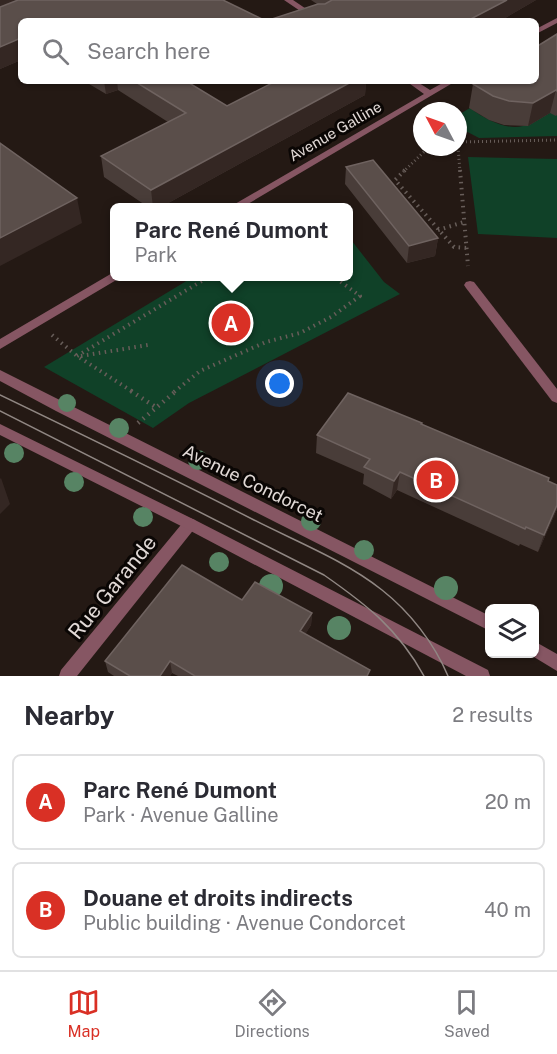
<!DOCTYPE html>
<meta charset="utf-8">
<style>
body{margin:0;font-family:"Public Sans",sans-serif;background:#f7f7f7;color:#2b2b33}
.controls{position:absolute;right:18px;bottom:18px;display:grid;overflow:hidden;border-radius:9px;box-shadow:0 2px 4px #0004}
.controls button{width:54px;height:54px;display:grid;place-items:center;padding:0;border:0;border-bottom:2px solid #e1e1e2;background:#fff;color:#2b2b33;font:30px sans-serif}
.compass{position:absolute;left:413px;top:102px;width:54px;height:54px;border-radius:50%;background:#fff;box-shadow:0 2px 4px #0004;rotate:311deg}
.you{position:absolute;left:280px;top:384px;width:21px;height:21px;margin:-15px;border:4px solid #fff;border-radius:50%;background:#1a73e8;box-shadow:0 0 0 9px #1a73e833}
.badge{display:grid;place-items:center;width:39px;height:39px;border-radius:50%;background:#d93025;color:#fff;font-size:20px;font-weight:700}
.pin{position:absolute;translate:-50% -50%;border:3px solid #fff;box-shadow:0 2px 6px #0006}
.popup{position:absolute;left:110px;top:203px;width:243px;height:78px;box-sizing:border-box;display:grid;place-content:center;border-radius:9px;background:#fff;filter:drop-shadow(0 2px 4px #0005);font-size:20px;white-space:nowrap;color:#7c7c81}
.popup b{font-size:22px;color:#2b2b33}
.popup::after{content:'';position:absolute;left:50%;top:100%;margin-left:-12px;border:12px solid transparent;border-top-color:#fff}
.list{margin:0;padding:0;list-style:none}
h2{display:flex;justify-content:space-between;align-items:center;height:78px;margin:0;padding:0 24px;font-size:26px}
h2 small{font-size:20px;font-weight:400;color:#7c7c81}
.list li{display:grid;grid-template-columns:39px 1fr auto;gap:18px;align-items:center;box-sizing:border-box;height:96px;margin:0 12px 12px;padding:0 12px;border:2px solid #e1e1e2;border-radius:9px}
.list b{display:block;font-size:22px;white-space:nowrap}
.list p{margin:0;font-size:20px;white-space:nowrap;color:#7c7c81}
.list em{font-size:20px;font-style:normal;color:#7c7c81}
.icon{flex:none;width:33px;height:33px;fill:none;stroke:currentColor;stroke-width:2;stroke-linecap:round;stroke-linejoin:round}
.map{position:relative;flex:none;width:557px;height:676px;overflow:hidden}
.search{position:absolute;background:#fff;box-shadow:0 2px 4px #0004;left:18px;right:18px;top:18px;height:66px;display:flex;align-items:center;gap:15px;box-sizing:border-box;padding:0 21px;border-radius:9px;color:#7c7c81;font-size:22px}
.sheet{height:294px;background:#fff}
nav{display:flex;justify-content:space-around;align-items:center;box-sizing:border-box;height:84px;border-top:2px solid #e1e1e2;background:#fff;font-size:16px;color:#7c7c81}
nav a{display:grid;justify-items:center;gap:3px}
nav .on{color:#d93025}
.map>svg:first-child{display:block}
</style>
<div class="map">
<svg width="557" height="676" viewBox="0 0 557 676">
<rect width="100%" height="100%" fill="#241914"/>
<path fill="#104128" d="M 470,108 C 493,125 524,139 544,111 L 557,115 L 557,136 L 479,138 L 458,127 L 458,115 Z
M 468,157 L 557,159 L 557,238 L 478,234 Z
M 348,236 L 384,282 L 400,294 L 189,403 L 153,428 L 44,367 L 193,277 L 348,276 Z"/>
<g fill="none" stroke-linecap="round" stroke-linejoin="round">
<path stroke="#675d59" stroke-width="3" stroke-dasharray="1 3" stroke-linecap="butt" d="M 458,142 L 557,140
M 458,147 L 460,172
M 403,172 L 429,147"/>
<path stroke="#675d59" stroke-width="4" stroke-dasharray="1.5 4.5" stroke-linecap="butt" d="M 405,170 L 395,180 L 454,247 L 467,248
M 460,170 L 468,266
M 438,230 L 464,222
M 52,335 L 77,356 L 133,392
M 77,356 L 210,276
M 81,356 L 148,345
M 174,392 L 200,371 L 266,342 L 300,333 L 331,317 L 360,296 L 333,276"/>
<path stroke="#675d59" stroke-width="4.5" stroke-dasharray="1.5 5" stroke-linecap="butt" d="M 131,391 L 157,408
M 138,423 L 176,391"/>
<path fill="#865663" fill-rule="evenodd" d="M 470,281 L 474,282 L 557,389 L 557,403 L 552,401 L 466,288 L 464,285 L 466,282 Z"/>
<path fill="#865663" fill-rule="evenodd" d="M 284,0 L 293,0 L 324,21 L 315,21 Z
M 557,18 L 557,23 L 536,34 L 536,29 Z
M 406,81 L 416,81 L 430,90 L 446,81 L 456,81 L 241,208 L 228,208 L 424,94 Z
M 114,272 L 114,276 L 119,276 L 118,279 L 0,349 L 0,339 Z
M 190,518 L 195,520 L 197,524 L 195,528 L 77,676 L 59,676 L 61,670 L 185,520 Z"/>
<path fill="#865663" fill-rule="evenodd" d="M 0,370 L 490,616 L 490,631 L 56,411 L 0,381 Z
M 0,424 L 195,520 L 488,670 L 490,676 L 466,676 L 185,528 L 0,435 Z
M 534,641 L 557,654 L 557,671 L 529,654 L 534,654 Z"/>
<path stroke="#908783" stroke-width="1.5" d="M 0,395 C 85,436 170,477 254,520 C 297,542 344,560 382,590 C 410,612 434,643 448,676
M 0,411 L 324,575 C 367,605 398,629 424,676"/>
</g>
<g fill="#578464">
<circle cx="67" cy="403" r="9"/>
<circle cx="119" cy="428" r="10"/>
<circle cx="14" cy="453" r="10"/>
<circle cx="198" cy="460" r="10"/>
<circle cx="74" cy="482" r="10"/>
<circle cx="143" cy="517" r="10"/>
<circle cx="311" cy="521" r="10"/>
<circle cx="364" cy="550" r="10"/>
<circle cx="219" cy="562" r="10"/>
<circle cx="271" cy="586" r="12"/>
<circle cx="446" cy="588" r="12"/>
<circle cx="339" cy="628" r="12"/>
</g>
<path fill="#493d39" d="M 0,0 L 266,21 L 317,4 L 311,0 L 536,0 L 500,21 L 21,21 L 21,60 L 0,69 Z
M 557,34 L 557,115 L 556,116 L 550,113 L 528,126 L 504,125 L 489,120 L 469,108 L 473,84 Z
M 84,81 L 186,81 L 227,106 L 270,84 L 265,81 L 366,81 L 365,95 L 161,207 L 148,207 L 104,177 L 101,156 L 168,122 L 118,90 L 106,94 Z
M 346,167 L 438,238 L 435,256 L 407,263 L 345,184 Z
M 422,425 L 548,481 L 557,509 L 538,552 L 520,544 L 519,546 L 397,490 L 391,499 L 363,484 L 364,474 L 316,453 L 317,435 Z
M 242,600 L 312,613 L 311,625 L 305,634 L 369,676 L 178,676 L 172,673 L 170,676 L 114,676 L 108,672 L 105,661 Z"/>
<path fill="#342723" d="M 0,0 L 48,0 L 0,19 Z
M 507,0 L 536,0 L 500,21 L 467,21 Z
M 21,38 L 21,60 L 0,69 L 0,47 Z
M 104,81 L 117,81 L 118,90 L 106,94 Z
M 353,81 L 366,81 L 365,95 L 161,207 L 153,207 L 151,190 Z
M 556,90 L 550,113 L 528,126 L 533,103 Z
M 77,198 L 82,223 L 0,266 L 0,238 Z
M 438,238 L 435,256 L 407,263 L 409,246 Z
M 400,472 L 397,490 L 391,499 L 394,481 Z
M 1,478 L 10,504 L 0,514 L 0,479 Z
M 557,505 L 557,509 L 538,552 L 544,535 Z
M 312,613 L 311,625 L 300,643 L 300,631 Z
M 170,661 L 172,673 L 170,676 L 160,676 Z"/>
<path fill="#5a4e4a" stroke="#6f6360" stroke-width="1.5" d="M 18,0 L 223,0 L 266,21 L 318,4 L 325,4 L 332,0 L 507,0 L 467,21 L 21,21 L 21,38 L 0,47 L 0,7 Z
M 557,34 L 557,91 L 556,90 L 533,103 L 509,101 L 493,96 L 473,84 L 478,81 L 536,81 L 536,47 Z
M 134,81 L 186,81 L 227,106 L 276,81 L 353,81 L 151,190 L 101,156 L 186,113 Z
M 0,143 L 77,198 L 0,238 Z
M 373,160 L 438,238 L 409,246 L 346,167 Z
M 348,393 L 422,423 L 421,424 L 549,478 L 548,481 L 557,485 L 557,505 L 544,535 L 526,527 L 525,529 L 400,472 L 394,481 L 364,467 L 370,459 L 317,435 Z
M 182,565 L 242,600 L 255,582 L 312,613 L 300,631 L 370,670 L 367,676 L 195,676 L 170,661 L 160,676 L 130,676 L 105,661 Z"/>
<g text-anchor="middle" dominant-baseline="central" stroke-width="6" stroke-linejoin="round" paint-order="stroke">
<g font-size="15" fill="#e1d9d6" stroke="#0a0604">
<text transform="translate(335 131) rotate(-30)">Avenue Galline</text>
</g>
<g font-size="18" fill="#e1d9d6" stroke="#0a0604">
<text transform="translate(253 483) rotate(26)">Avenue Condorcet</text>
</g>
<g font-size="21" fill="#e1d9d6" stroke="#0a0604">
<text transform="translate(112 587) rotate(-51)">Rue Garande</text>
</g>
</g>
</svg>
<div class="controls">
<button><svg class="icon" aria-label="layers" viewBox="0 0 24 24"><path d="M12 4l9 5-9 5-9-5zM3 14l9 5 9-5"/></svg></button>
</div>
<svg class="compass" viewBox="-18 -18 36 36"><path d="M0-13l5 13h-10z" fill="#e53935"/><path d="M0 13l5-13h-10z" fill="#7c7c81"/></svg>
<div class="you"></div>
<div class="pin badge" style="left:231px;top:323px">A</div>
<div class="popup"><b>Parc René Dumont</b>Park</div>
<div class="pin badge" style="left:436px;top:480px">B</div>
<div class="search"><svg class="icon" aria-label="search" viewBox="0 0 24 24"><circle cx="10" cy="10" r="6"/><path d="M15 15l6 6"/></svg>Search here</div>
</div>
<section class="sheet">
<h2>Nearby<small>2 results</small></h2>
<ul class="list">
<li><span class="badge">A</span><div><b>Parc René Dumont</b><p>Park · Avenue Galline</p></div><em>20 m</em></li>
<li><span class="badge">B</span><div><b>Douane et droits indirects</b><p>Public building · Avenue Condorcet</p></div><em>40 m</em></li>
</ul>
</section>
<nav>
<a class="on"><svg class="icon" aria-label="map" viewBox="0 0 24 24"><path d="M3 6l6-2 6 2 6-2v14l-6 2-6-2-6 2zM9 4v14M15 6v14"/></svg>Map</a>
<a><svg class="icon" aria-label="directions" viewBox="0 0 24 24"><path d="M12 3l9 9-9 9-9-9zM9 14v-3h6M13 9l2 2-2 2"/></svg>Directions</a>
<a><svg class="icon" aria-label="saved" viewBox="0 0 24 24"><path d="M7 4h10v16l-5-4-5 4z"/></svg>Saved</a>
</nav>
